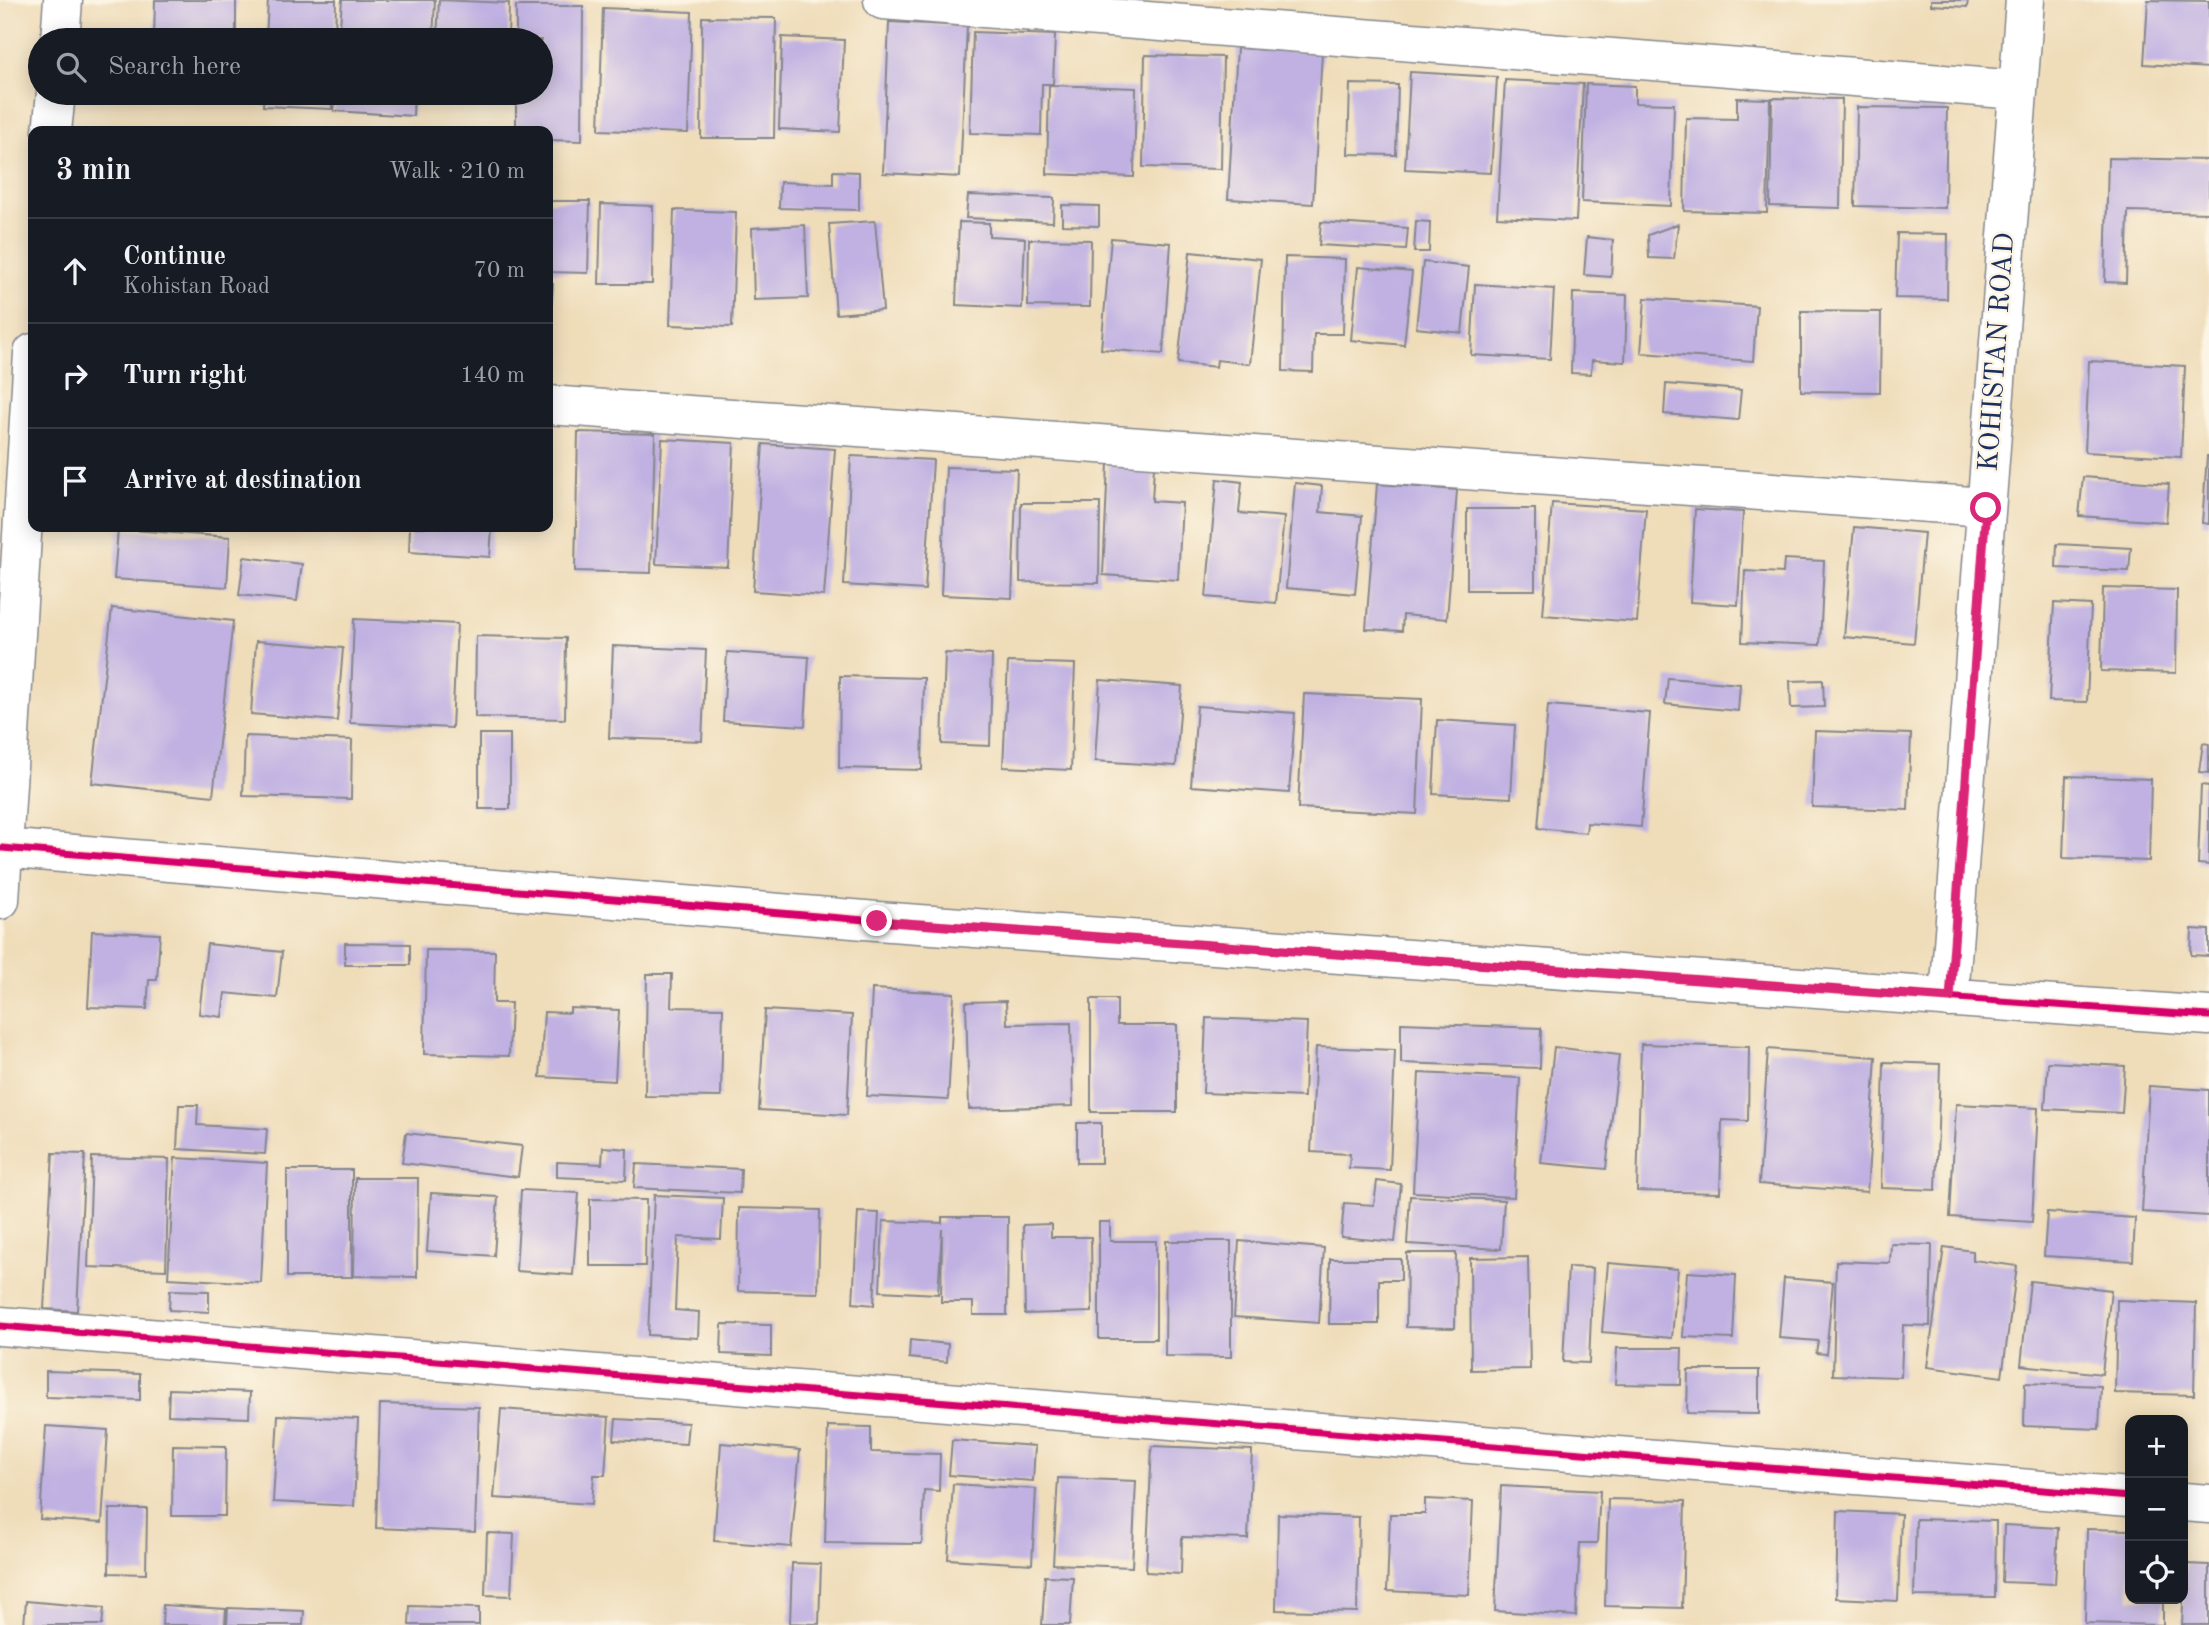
<!DOCTYPE html>
<meta charset="utf-8">
<style>
body{margin:0;font-family:"Old Standard TT",serif;background:#242831;color:#f1f3f6}
.controls{position:absolute;right:21px;bottom:21px;display:grid;overflow:hidden;border-radius:14px;box-shadow:0 4px 18px #0003}
.controls button{width:63px;height:63px;display:grid;place-items:center;padding:0;border:0;border-bottom:2px solid #363941;background:#171b24;color:#f1f3f6;font:35px sans-serif}
.stop{position:absolute;width:21px;height:21px;margin:-16px;border:5px solid #db2777;border-radius:50%;background:#fff}
.stop.end{background:#db2777;border-color:#fff;box-shadow:0 2px 7px #0008}
.list{margin:0;padding:0;list-style:none}
h2{display:flex;justify-content:space-between;align-items:center;height:91px;margin:0;padding:0 28px;font-size:30px}
h2 small{font-size:23px;font-weight:400;color:#9ea1a6}
.list li{display:grid;grid-template-columns:46px 1fr auto;gap:21px;align-items:center;box-sizing:border-box;height:105px;padding:0 28px;border-top:2px solid #363941}
.list b{display:block;font-size:26px;white-space:nowrap}
.list p{margin:0;font-size:23px;white-space:nowrap;color:#9ea1a6}
.list em{font-size:23px;font-style:normal;color:#9ea1a6}
.icon{flex:none;width:38px;height:38px;fill:none;stroke:currentColor;stroke-width:2;stroke-linecap:round;stroke-linejoin:round}
.map{position:relative;flex:none;width:2209px;height:1625px;overflow:hidden}
.search{position:absolute;background:#171b24;box-shadow:0 4px 18px #0003;left:28px;top:28px;width:525px;height:77px;display:flex;align-items:center;gap:18px;box-sizing:border-box;padding:0 24px;border-radius:38px;color:#9ea1a6;font-size:26px}
.panel{position:absolute;background:#171b24;box-shadow:0 4px 18px #0003;left:28px;top:126px;width:525px;height:406px;border-radius:14px}
.map>svg:first-child{display:block}
</style>
<div class="map">
<svg width="2209" height="1625" viewBox="0 0 2209 1625">
<rect width="100%" height="100%" fill="#fcf5e5"/>
<filter id="ink" filterUnits="userSpaceOnUse"><feTurbulence type="fractalNoise" baseFrequency=".0143" numOctaves="2"/><feDisplacementMap in="SourceGraphic" scale="14" xChannelSelector="R" yChannelSelector="G"/><feConvolveMatrix kernelMatrix="1 2 1 2 8 2 1 2 1" color-interpolation-filters="sRGB"/></filter>
<filter id="wash" filterUnits="userSpaceOnUse"><feTurbulence type="fractalNoise" baseFrequency=".00686" numOctaves="4" result="noise"/><feDisplacementMap in="SourceGraphic" scale="28" xChannelSelector="R" yChannelSelector="G"/><feGaussianBlur stdDeviation="1.57" result="paint"/><feColorMatrix in="noise" values="0 0 0 0 0 0 0 0 0 0 0 0 0 0 0 0 0 1.4 0 .05"/><feComposite in="paint" operator="in"/></filter>
<g filter="url(#wash)">
<rect width="100%" height="100%" fill="#efddba"/>
<g id="blocks">
<path fill="#c0b1e2" d="M 155,0 L 236,0 L 236,40 L 154,40 Z
M 268,0 L 336,0 L 335,40 L 266,40 Z
M 342,0 L 435,0 L 433,40 L 339,40 Z
M 439,0 L 509,3 L 508,40 L 437,40 Z
M 1931,0 L 1968,0 L 1967,7 L 1931,5 Z
M 2148,0 L 2209,1 L 2209,68 L 2144,64 Z
M 516,6 L 583,6 L 582,141 L 548,140 L 548,131 L 516,131 L 516,93 L 541,93 L 541,40 L 516,40 Z
M 603,8 L 692,12 L 688,133 L 599,130 Z
M 702,17 L 776,18 L 774,138 L 701,138 Z
M 889,22 L 967,26 L 960,177 L 883,173 Z
M 973,32 L 1055,35 L 1053,84 L 1042,84 L 1041,135 L 970,133 Z
M 782,37 L 844,40 L 840,132 L 779,129 Z
M 1237,48 L 1322,53 L 1313,204 L 1228,199 Z
M 1145,55 L 1223,57 L 1221,169 L 1143,167 Z
M 1410,72 L 1497,77 L 1491,173 L 1405,169 Z
M 1505,80 L 1583,84 L 1576,221 L 1497,217 Z
M 1350,84 L 1398,85 L 1396,155 L 1348,154 Z
M 1586,84 L 1635,86 L 1635,103 L 1674,104 L 1671,206 L 1582,202 Z
M 1049,85 L 1136,88 L 1134,177 L 1047,174 Z
M 264,93 L 332,93 L 332,109 L 263,106 Z
M 336,93 L 414,93 L 413,116 L 334,111 Z
M 434,93 L 505,93 L 505,99 L 434,96 Z
M 1737,98 L 1770,99 L 1767,213 L 1684,211 L 1686,118 L 1737,119 Z
M 1772,98 L 1842,99 L 1840,208 L 1770,206 Z
M 1857,107 L 1947,108 L 1945,208 L 1855,206 Z
M 2108,158 L 2209,160 L 2209,213 L 2128,211 L 2126,283 L 2105,282 Z
M 833,171 L 859,172 L 859,210 L 779,208 L 780,182 L 833,184 Z
M 968,195 L 1054,198 L 1053,222 L 966,218 Z
M 548,201 L 590,201 L 588,273 L 548,272 Z
M 601,204 L 653,206 L 652,284 L 599,284 Z
M 1062,205 L 1099,206 L 1099,226 L 1062,225 Z
M 674,210 L 736,212 L 732,327 L 670,325 Z
M 875,221 L 883,310 L 836,314 L 829,224 Z
M 1416,221 L 1430,222 L 1429,252 L 1414,252 Z
M 959,222 L 989,223 L 989,236 L 1025,238 L 1022,308 L 956,305 Z
M 1321,222 L 1408,228 L 1406,250 L 1319,245 Z
M 1678,224 L 1674,259 L 1649,258 L 1648,235 Z
M 805,225 L 808,298 L 754,300 L 752,228 Z
M 1897,233 L 1948,234 L 1947,299 L 1895,298 Z
M 1587,237 L 1613,240 L 1611,277 L 1584,275 Z
M 1111,238 L 1171,243 L 1163,354 L 1101,349 Z
M 1029,239 L 1091,240 L 1090,307 L 1028,306 Z
M 1190,252 L 1261,259 L 1250,364 L 1217,360 L 1216,367 L 1178,363 Z
M 1285,257 L 1345,259 L 1343,334 L 1314,334 L 1313,372 L 1283,371 Z
M 1423,262 L 1469,267 L 1462,333 L 1416,328 Z
M 1358,267 L 1412,272 L 1404,345 L 1351,340 Z
M 548,284 L 553,284 L 550,326 L 548,326 Z
M 1475,284 L 1554,289 L 1550,359 L 1471,355 Z
M 1573,293 L 1627,295 L 1625,362 L 1592,360 L 1591,374 L 1571,373 Z
M 1645,298 L 1757,306 L 1753,361 L 1641,353 Z
M 1801,311 L 1881,312 L 1880,392 L 1801,391 Z
M 2089,361 L 2185,366 L 2181,457 L 2085,452 Z
M 1666,384 L 1741,390 L 1738,420 L 1664,414 Z
M 578,432 L 655,434 L 651,573 L 575,571 Z
M 662,439 L 734,443 L 728,567 L 656,564 Z
M 763,444 L 835,449 L 824,596 L 753,591 Z
M 851,456 L 933,460 L 925,590 L 844,585 Z
M 2207,456 L 2209,456 L 2209,524 L 2202,523 Z
M 1108,463 L 1154,466 L 1152,501 L 1182,503 L 1178,580 L 1103,575 Z
M 946,467 L 1017,469 L 1012,598 L 941,595 Z
M 2083,477 L 2169,484 L 2166,522 L 2079,516 Z
M 1217,479 L 1242,482 L 1239,513 L 1284,517 L 1276,603 L 1206,597 Z
M 1295,483 L 1322,486 L 1320,512 L 1362,516 L 1355,594 L 1286,588 Z
M 1377,484 L 1457,490 L 1447,619 L 1403,615 L 1402,631 L 1366,629 Z
M 1021,503 L 1100,503 L 1099,583 L 1020,582 Z
M 1552,503 L 1646,509 L 1637,622 L 1543,615 Z
M 1467,509 L 1535,509 L 1535,590 L 1467,590 Z
M 1695,509 L 1743,512 L 1738,605 L 1690,602 Z
M 410,527 L 492,527 L 490,557 L 409,552 Z
M 1854,527 L 1924,533 L 1914,643 L 1844,637 Z
M 118,529 L 230,537 L 227,587 L 114,579 Z
M 2057,544 L 2131,548 L 2129,571 L 2056,568 Z
M 244,557 L 302,564 L 297,601 L 239,595 Z
M 1784,559 L 1824,561 L 1820,645 L 1742,642 L 1745,571 L 1783,573 Z
M 2103,588 L 2177,590 L 2176,673 L 2101,671 Z
M 2054,603 L 2091,605 L 2087,702 L 2049,701 Z
M 112,608 L 233,621 L 213,796 L 92,783 Z
M 354,619 L 457,624 L 452,728 L 350,723 Z
M 476,636 L 566,638 L 565,719 L 475,717 Z
M 256,641 L 343,648 L 337,721 L 251,714 Z
M 613,646 L 706,650 L 702,741 L 609,738 Z
M 727,652 L 809,657 L 805,726 L 723,721 Z
M 945,653 L 992,655 L 990,746 L 942,744 Z
M 1008,662 L 1075,664 L 1071,770 L 1003,767 Z
M 840,676 L 924,678 L 922,770 L 839,768 Z
M 1668,678 L 1740,684 L 1738,711 L 1665,704 Z
M 1100,680 L 1182,686 L 1176,766 L 1095,761 Z
M 1823,680 L 1824,707 L 1791,708 L 1790,681 Z
M 1304,694 L 1422,699 L 1417,814 L 1298,808 Z
M 1548,705 L 1650,713 L 1641,827 L 1587,823 L 1586,833 L 1538,828 Z
M 1197,706 L 1295,713 L 1289,793 L 1191,786 Z
M 1437,720 L 1515,725 L 1511,798 L 1433,794 Z
M 1815,731 L 1911,734 L 1908,810 L 1812,807 Z
M 479,734 L 510,734 L 510,809 L 479,809 Z
M 245,736 L 352,740 L 351,799 L 243,796 Z
M 2203,743 L 2209,744 L 2209,773 L 2199,772 Z
M 2066,776 L 2151,779 L 2149,861 L 2063,858 Z
M 2201,785 L 2209,786 L 2209,865 L 2198,864 Z
M 2192,929 L 2209,930 L 2209,956 L 2191,955 Z
M 92,931 L 160,934 L 157,980 L 149,980 L 147,1009 L 88,1007 Z
M 345,943 L 410,944 L 410,965 L 345,965 Z
M 207,944 L 282,952 L 277,998 L 225,993 L 222,1017 L 199,1014 Z
M 426,950 L 495,951 L 494,1003 L 511,1003 L 509,1056 L 424,1054 Z
M 647,974 L 672,974 L 671,1007 L 723,1008 L 721,1097 L 645,1096 Z
M 872,989 L 954,993 L 948,1100 L 867,1096 Z
M 1091,999 L 1117,999 L 1117,1025 L 1177,1025 L 1177,1112 L 1091,1112 Z
M 1006,1001 L 1007,1024 L 1071,1023 L 1073,1106 L 969,1109 L 966,1002 Z
M 570,1008 L 619,1010 L 615,1081 L 540,1077 L 544,1012 L 570,1013 Z
M 765,1010 L 852,1015 L 847,1115 L 759,1110 Z
M 1206,1018 L 1307,1022 L 1304,1097 L 1203,1093 Z
M 1401,1023 L 1541,1028 L 1540,1068 L 1401,1063 Z
M 1641,1044 L 1749,1047 L 1748,1121 L 1722,1120 L 1720,1193 L 1637,1191 Z
M 1316,1047 L 1395,1050 L 1390,1170 L 1349,1168 L 1350,1154 L 1311,1152 Z
M 1554,1047 L 1619,1055 L 1606,1169 L 1541,1163 Z
M 1768,1049 L 1876,1057 L 1867,1192 L 1759,1184 Z
M 1884,1062 L 1940,1064 L 1936,1190 L 1881,1188 Z
M 2048,1062 L 2125,1066 L 2122,1113 L 2045,1109 Z
M 1419,1073 L 1520,1078 L 1514,1197 L 1413,1192 Z
M 2149,1086 L 2209,1090 L 2209,1216 L 2142,1212 Z
M 1956,1104 L 2038,1108 L 2032,1222 L 1950,1217 Z
M 179,1105 L 198,1105 L 197,1125 L 267,1129 L 265,1154 L 177,1149 Z
M 1077,1123 L 1101,1123 L 1101,1163 L 1077,1163 Z
M 406,1133 L 522,1146 L 518,1177 L 402,1163 Z
M 603,1147 L 627,1149 L 626,1180 L 557,1177 L 557,1162 L 602,1164 Z
M 53,1153 L 85,1154 L 77,1311 L 44,1309 Z
M 92,1157 L 169,1159 L 166,1270 L 88,1267 Z
M 175,1158 L 267,1163 L 261,1283 L 168,1278 Z
M 636,1164 L 741,1169 L 740,1193 L 634,1188 Z
M 287,1170 L 352,1170 L 352,1277 L 287,1277 Z
M 355,1178 L 418,1178 L 417,1277 L 354,1276 Z
M 1377,1181 L 1401,1184 L 1395,1242 L 1341,1237 L 1344,1203 L 1374,1205 Z
M 521,1190 L 579,1193 L 573,1275 L 516,1271 Z
M 431,1193 L 498,1197 L 494,1256 L 427,1251 Z
M 654,1195 L 723,1198 L 721,1239 L 678,1237 L 675,1310 L 699,1312 L 698,1338 L 648,1335 Z
M 1410,1196 L 1504,1200 L 1501,1249 L 1407,1244 Z
M 590,1199 L 646,1200 L 645,1266 L 590,1266 Z
M 739,1208 L 820,1210 L 818,1293 L 738,1291 Z
M 858,1212 L 879,1213 L 874,1305 L 853,1303 Z
M 2047,1212 L 2135,1218 L 2133,1261 L 2044,1256 Z
M 942,1217 L 1008,1217 L 1007,1315 L 973,1315 L 973,1302 L 941,1302 L 942,1229 L 938,1294 L 880,1291 L 883,1221 L 942,1223 Z
M 1099,1222 L 1110,1222 L 1110,1241 L 1156,1241 L 1156,1339 L 1099,1339 Z
M 1051,1224 L 1051,1237 L 1091,1237 L 1092,1312 L 1025,1314 L 1023,1225 Z
M 1166,1241 L 1231,1241 L 1231,1357 L 1165,1356 Z
M 1239,1241 L 1324,1248 L 1319,1323 L 1234,1317 Z
M 1891,1244 L 1932,1245 L 1930,1326 L 1903,1325 L 1901,1377 L 1833,1375 L 1836,1261 L 1890,1263 Z
M 1944,1247 L 1973,1251 L 1973,1260 L 2017,1266 L 2002,1377 L 1927,1367 Z
M 1407,1253 L 1456,1253 L 1455,1328 L 1406,1327 Z
M 1528,1257 L 1530,1369 L 1471,1370 L 1470,1258 Z
M 1330,1259 L 1401,1259 L 1401,1280 L 1379,1280 L 1379,1324 L 1329,1324 Z
M 1608,1263 L 1678,1269 L 1672,1338 L 1602,1332 Z
M 1568,1267 L 1593,1268 L 1589,1363 L 1563,1362 Z
M 1687,1272 L 1736,1275 L 1733,1339 L 1683,1337 Z
M 1784,1278 L 1833,1282 L 1826,1354 L 1816,1353 L 1818,1341 L 1779,1338 Z
M 2030,1281 L 2111,1290 L 2102,1374 L 2021,1365 Z
M 170,1290 L 209,1291 L 209,1312 L 169,1310 Z
M 2117,1300 L 2196,1303 L 2194,1395 L 2115,1393 Z
M 722,1324 L 771,1325 L 771,1356 L 721,1354 Z
M 910,1340 L 948,1344 L 947,1362 L 909,1358 Z
M 1617,1348 L 1682,1348 L 1681,1385 L 1615,1384 Z
M 1688,1370 L 1759,1370 L 1759,1414 L 1687,1413 Z
M 46,1371 L 140,1374 L 140,1400 L 46,1397 Z
M 2025,1383 L 2101,1386 L 2099,1429 L 2024,1426 Z
M 169,1389 L 250,1392 L 249,1418 L 168,1415 Z
M 380,1404 L 479,1407 L 475,1532 L 376,1528 Z
M 501,1409 L 609,1417 L 605,1475 L 594,1475 L 592,1504 L 494,1498 Z
M 278,1415 L 358,1419 L 354,1506 L 273,1502 Z
M 616,1419 L 688,1423 L 686,1444 L 614,1440 Z
M 46,1426 L 108,1430 L 102,1523 L 40,1519 Z
M 828,1426 L 871,1427 L 871,1452 L 940,1454 L 939,1491 L 924,1490 L 922,1544 L 825,1543 Z
M 952,1440 L 1035,1446 L 1033,1481 L 949,1475 Z
M 721,1443 L 800,1450 L 791,1547 L 714,1541 Z
M 173,1445 L 226,1446 L 225,1516 L 172,1516 Z
M 1152,1446 L 1252,1450 L 1248,1539 L 1182,1537 L 1181,1574 L 1146,1572 Z
M 1058,1478 L 1136,1481 L 1132,1567 L 1053,1564 Z
M 953,1484 L 1036,1489 L 1032,1564 L 948,1559 Z
M 1501,1486 L 1600,1491 L 1597,1543 L 1580,1543 L 1576,1616 L 1495,1611 Z
M 1425,1499 L 1473,1501 L 1469,1595 L 1387,1591 L 1390,1514 L 1425,1514 Z
M 1608,1499 L 1685,1501 L 1682,1608 L 1605,1606 Z
M 110,1509 L 147,1509 L 146,1574 L 109,1573 Z
M 1838,1511 L 1901,1514 L 1898,1601 L 1836,1598 Z
M 1278,1514 L 1359,1517 L 1357,1612 L 1276,1610 Z
M 1916,1519 L 1996,1521 L 1995,1597 L 1914,1596 Z
M 2004,1525 L 2058,1528 L 2055,1584 L 2002,1582 Z
M 2087,1529 L 2130,1530 L 2130,1599 L 2163,1599 L 2163,1625 L 2085,1623 Z
M 487,1533 L 514,1534 L 511,1596 L 485,1595 Z
M 792,1563 L 821,1564 L 819,1624 L 790,1623 Z
M 2185,1564 L 2209,1565 L 2209,1625 L 2182,1625 Z
M 1045,1576 L 1073,1577 L 1070,1625 L 1042,1625 Z
M 26,1601 L 104,1608 L 102,1625 L 24,1625 Z
M 163,1605 L 226,1609 L 225,1625 L 162,1625 Z
M 410,1606 L 479,1608 L 479,1625 L 409,1625 Z
M 228,1608 L 304,1611 L 303,1625 L 227,1625 Z"/>
</g>
</g>
<g filter="url(#ink)">
<use href="#blocks" fill-opacity="0" stroke="#85868c" stroke-width="2"/>
<g fill="none" stroke-linecap="round" stroke-linejoin="round">
<g stroke="#85868c" stroke-width="41">
<path id="minor" d="M 883,0 L 2018,90
M 548,405 L 1986,507
M 1949,998 L 2025,0
M 0,1326 L 2130,1497
M 2183,1502 L 2209,1504"/>
</g>
<g stroke="#85868c" stroke-width="41">
<path id="tertiary" d="M 2,848 L 877,921 L 2209,1016"/>
</g>
<g stroke="#85868c" stroke-width="41">
<path id="secondary" d="M 60,40 L 63,0
M 52,131 L 56,93
M 0,900 L 33,353"/>
</g>
<use href="#minor" stroke="#fff" stroke-width="38"/>
<use href="#tertiary" stroke="#fff" stroke-width="38"/>
<use href="#secondary" stroke="#fff" stroke-width="38"/>
<g stroke="#fcf5e5" stroke-width="11">
<path id="cycleway" d="M 2,848 L 877,921 L 2209,1016
M 0,1326 L 2130,1497"/>
</g>
<use href="#cycleway" stroke="#d6006c" stroke-width="7"/>
</g>
</g>
<g fill="none" stroke-linecap="round" stroke-linejoin="round" filter="url(#ink)">
<path stroke="#db2777" stroke-width="9" d="M 877,921 L 1950,998 L 1986,508"/>
</g>
<g text-anchor="middle" dominant-baseline="central" stroke-width="5" stroke-linejoin="round" paint-order="stroke">
<g font-size="28" fill="#1b2f5e" stroke="#fcf5e5">
<text transform="translate(1998 352) rotate(-86)">KOHISTAN ROAD</text>
</g>
</g>
</svg>
<div class="controls">
<button>+</button>
<button>−</button>
<button><svg class="icon" aria-label="locate" viewBox="0 0 24 24"><circle cx="12" cy="12" r="6"/><path d="M12 2v4M12 18v4M2 12h4M18 12h4"/></svg></button>
</div>
<div class="stop" style="left:1986px;top:508px"></div>
<div class="stop end" style="left:877px;top:921px"></div>
<div class="search"><svg class="icon" aria-label="search" viewBox="0 0 24 24"><circle cx="10" cy="10" r="6"/><path d="M15 15l6 6"/></svg>Search here</div>
<section class="panel">
<h2>3 min<small>Walk · 210 m</small></h2>
<ul class="list">
<li><svg class="icon" aria-label="ahead" viewBox="0 0 24 24"><path d="M12 20V5M6 11l6-6 6 6"/></svg><div><b>Continue</b><p>Kohistan Road</p></div><em>70 m</em></li>
<li><svg class="icon" aria-label="right" viewBox="0 0 24 24"><path d="M7 20v-9h11M14 6l5 5-5 5"/></svg><div><b>Turn right</b></div><em>140 m</em></li>
<li><svg class="icon" aria-label="arrive" viewBox="0 0 24 24"><path d="M6 21V4h12l-3 4 3 4H6"/></svg><div><b>Arrive at destination</b></div></li>
</ul>
</section>
</div>
